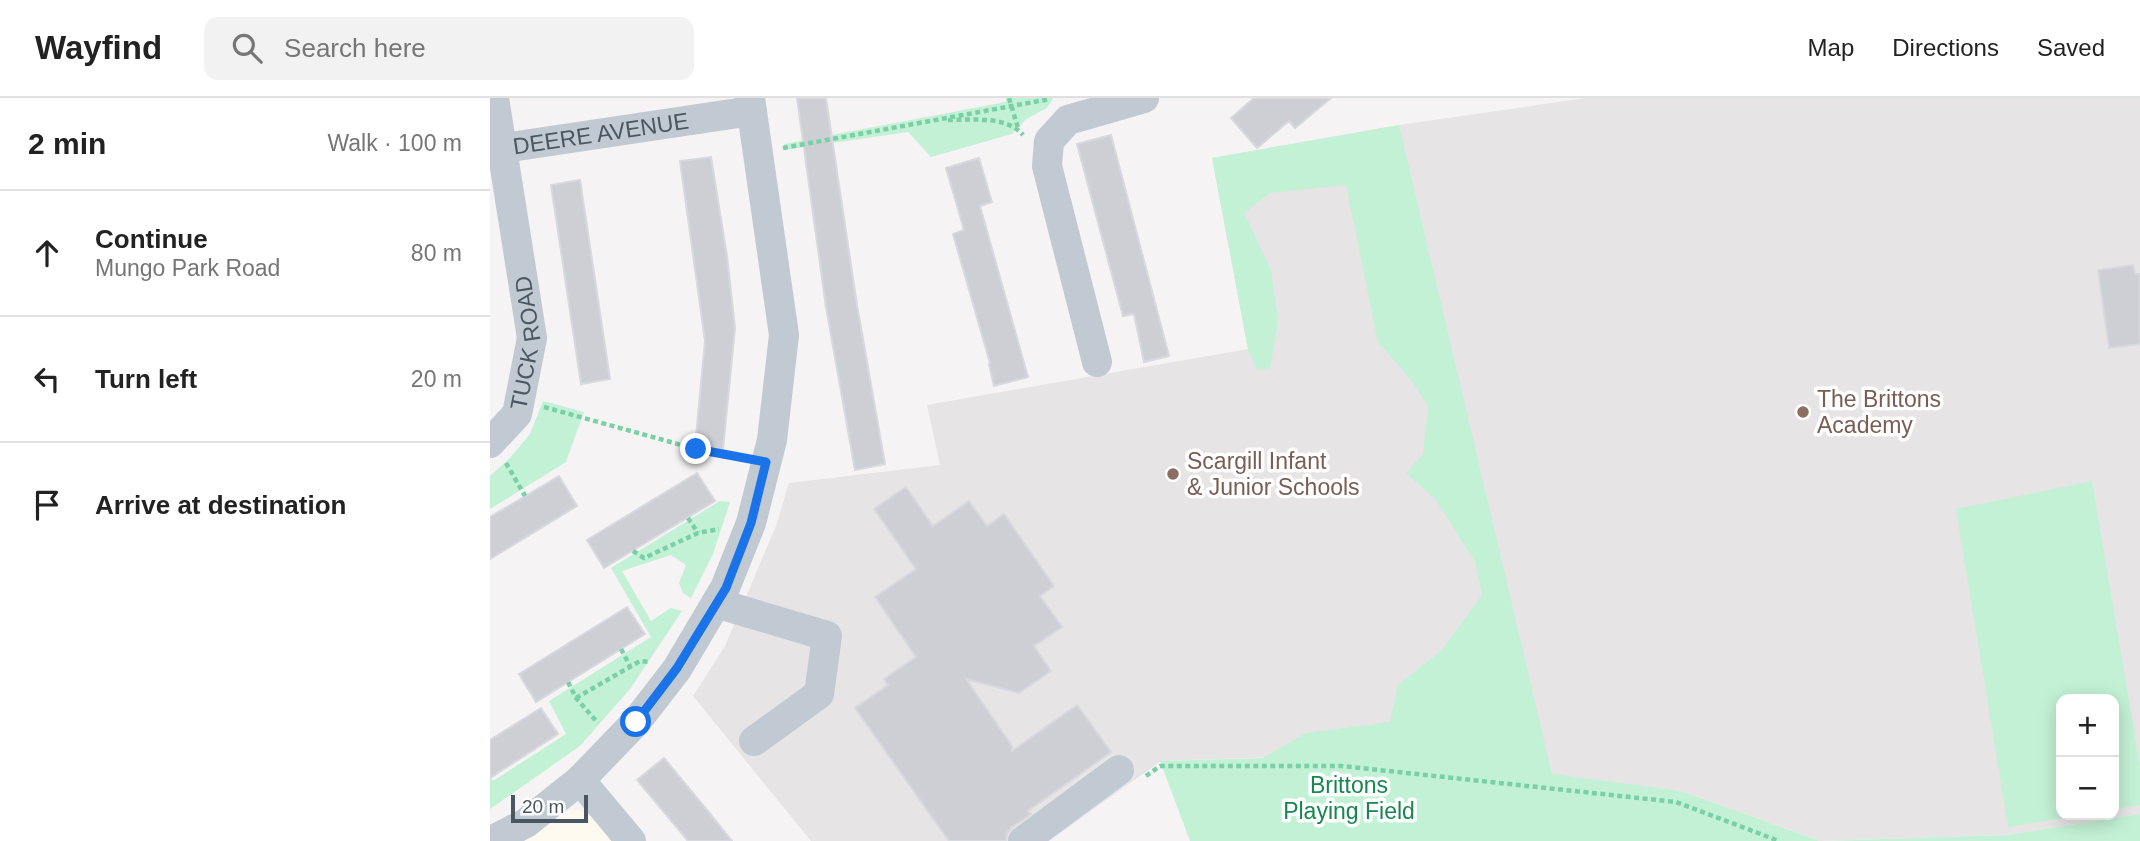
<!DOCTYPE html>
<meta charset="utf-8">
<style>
body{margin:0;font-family:Helvetica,sans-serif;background:#f2f2f2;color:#222}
.controls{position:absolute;right:21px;bottom:21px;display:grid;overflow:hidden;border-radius:14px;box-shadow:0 4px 18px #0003}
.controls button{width:63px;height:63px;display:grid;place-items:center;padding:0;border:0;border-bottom:2px solid #e0e0e0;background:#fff;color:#222;font:35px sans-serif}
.scale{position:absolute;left:21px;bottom:18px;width:77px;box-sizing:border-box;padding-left:7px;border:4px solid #4a5661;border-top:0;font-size:19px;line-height:24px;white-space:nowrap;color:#4a5661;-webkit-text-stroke:5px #fff;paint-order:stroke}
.stop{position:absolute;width:21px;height:21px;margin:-16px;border:5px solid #1a73e8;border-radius:50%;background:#fff}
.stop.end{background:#1a73e8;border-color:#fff;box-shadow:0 2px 7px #0008}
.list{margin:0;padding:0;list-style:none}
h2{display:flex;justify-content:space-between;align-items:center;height:91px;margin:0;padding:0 28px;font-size:30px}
h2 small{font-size:23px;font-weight:400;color:#767676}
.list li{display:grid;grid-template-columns:46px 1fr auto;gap:21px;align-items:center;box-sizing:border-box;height:126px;padding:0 28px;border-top:2px solid #e0e0e0}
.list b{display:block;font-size:26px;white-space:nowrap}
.list p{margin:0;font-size:23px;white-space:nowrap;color:#767676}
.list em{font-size:23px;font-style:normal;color:#767676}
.icon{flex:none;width:38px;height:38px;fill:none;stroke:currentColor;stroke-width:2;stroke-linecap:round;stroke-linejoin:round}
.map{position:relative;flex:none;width:1650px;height:743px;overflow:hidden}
header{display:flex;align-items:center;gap:42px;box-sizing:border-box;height:98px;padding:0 35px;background:#fff;border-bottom:2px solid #e0e0e0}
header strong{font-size:33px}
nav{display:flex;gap:38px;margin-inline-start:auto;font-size:24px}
.search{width:490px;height:63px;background:#f2f2f2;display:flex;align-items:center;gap:18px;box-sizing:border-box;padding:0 24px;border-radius:14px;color:#767676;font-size:26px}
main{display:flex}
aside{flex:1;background:#fff}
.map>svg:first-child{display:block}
</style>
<header>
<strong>Wayfind</strong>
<div class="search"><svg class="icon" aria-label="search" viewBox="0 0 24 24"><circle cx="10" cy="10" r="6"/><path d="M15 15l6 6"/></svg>Search here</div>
<nav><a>Map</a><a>Directions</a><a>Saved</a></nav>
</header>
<main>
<aside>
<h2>2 min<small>Walk · 100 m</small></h2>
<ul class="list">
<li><svg class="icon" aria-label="ahead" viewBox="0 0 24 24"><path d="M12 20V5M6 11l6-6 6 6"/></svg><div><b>Continue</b><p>Mungo Park Road</p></div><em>80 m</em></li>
<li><svg class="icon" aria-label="left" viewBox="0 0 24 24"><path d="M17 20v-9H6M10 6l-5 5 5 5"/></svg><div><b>Turn left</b></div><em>20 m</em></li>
<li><svg class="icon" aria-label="arrive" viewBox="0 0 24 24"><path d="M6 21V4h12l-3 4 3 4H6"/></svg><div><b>Arrive at destination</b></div></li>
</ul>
</aside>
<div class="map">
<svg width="1650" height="743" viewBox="0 0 1650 743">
<rect width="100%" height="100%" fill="#f5f3f3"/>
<path fill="#fdf9ef" d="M 78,712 L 87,712 L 101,717 L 126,743 L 28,743 L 70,715 Z"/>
<path fill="#e6e4e5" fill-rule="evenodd" d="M 1096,0 L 1650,0 L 1650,716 L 1517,737 L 1330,743 L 1191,693 L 864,656 L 671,663 L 559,743 L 321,743 L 203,598 L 235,548 L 286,428 L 299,385 L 450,367 L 437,307 L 758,251 L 722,60 L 909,27 ZM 1571,601 L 1624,601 L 1624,717 L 1571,717 Z"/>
<path fill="#c3f1d5" d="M 516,0 L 563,0 L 557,10 L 536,21 L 522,36 L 441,59 L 418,34 L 294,52 L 294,46 L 516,4 Z
M 909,27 L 1062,676 L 1191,693 L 1330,743 L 700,743 L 670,663 L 773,660 L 816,635 L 900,624 L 908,587 L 952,552 L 992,497 L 985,464 L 946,402 L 916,375 L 933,356 L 938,308 L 922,283 L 888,244 L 856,87 L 780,95 L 754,115 L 781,172 L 788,223 L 780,270 L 767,272 L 758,251 L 722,60 Z
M 53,303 L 94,314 L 76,364 L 0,411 L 0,378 L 21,359 L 40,336 Z
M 1602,383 L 1650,668 L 1650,707 L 1624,711 L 1624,601 L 1571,601 L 1571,717 L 1590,717 L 1518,729 L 1466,411 Z
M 230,403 L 240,404 L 223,456 L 201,500 L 193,495 L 189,485 L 196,467 L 181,457 L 132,473 L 161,523 L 181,510 L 192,513 L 140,591 L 90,648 L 0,711 L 0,678 L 3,683 L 76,636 L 59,603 L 161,539 L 121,470 Z
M 1650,716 L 1650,743 L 1335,743 L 1517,737 Z"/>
<path fill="#cdcfd5" stroke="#d7d9de" stroke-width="2" d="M 307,0 L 336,0 L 367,207 L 395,366 L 365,372 L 336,209 Z
M 764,0 L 841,0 L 805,30 L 799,23 L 767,50 L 741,20 Z
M 621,37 L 679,258 L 654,264 L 644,216 L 633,218 L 587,46 Z
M 221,59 L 237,158 L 245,230 L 233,351 L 205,349 L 215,243 L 190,63 Z
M 489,60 L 502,104 L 490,108 L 538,279 L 504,288 L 499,266 L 500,265 L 463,136 L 474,132 L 456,70 Z
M 90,82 L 120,281 L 91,286 L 61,87 Z
M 1643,167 L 1645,176 L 1650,176 L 1650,246 L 1619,250 L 1608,172 Z
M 207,375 L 225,403 L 114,470 L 97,442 Z
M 69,378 L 87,408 L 0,461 L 0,419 Z
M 416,389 L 443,428 L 479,403 L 497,428 L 514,416 L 564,488 L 550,498 L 572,529 L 544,548 L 561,573 L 529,595 L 476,581 L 522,648 L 522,653 L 587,607 L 621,654 L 538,713 L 541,716 L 522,729 L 517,735 L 516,743 L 459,743 L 365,610 L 398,587 L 394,581 L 426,559 L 385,499 L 426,471 L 384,411 Z
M 137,509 L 155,536 L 46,604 L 29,576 Z
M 51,610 L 68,636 L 0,680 L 0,642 Z
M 174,660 L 217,712 L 242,743 L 198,743 L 147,682 Z"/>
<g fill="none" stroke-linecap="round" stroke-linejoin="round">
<path stroke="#7ad0a6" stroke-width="4.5" stroke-dasharray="5 3.5" stroke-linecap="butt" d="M 519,0 L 528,30
M 458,22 C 480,22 516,17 533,37
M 293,50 L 560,1
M 54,309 L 206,351 L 252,360
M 16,365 L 35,398
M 198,420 L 208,435
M 143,453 L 154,460 L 208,435 L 229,431
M 131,551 L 140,568
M 78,584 L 86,600 L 108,625
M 86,600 L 150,563 L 159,564
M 656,678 L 670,668 L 852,668 L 1186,704 L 1289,743"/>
<g stroke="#c1cad2" stroke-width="30">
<path id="s1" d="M 0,52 L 262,13"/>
<path d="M 607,264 L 557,68 L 559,43 L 578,22 L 654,0"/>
<path id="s2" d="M 0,345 L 27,316 L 42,240 L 4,0"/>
<path d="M 226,505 L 337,538 L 329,596 L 264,643"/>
<path d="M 90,682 L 141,743"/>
<path d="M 1,743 L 36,725 L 90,682 L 146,624 L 187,571 L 235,490 L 261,425 L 282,342 L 294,237 L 260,0"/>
<path d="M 533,743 L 629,672"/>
</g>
</g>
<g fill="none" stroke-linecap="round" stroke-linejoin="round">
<path stroke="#1a73e8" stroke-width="9" d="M 146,624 L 187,570 L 236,490 L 261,425 L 276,364 L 206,351"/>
</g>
<g fill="#8d6e63" stroke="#fff" stroke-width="2.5">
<circle cx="1313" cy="314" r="7"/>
<circle cx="683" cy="376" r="7"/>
</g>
<g text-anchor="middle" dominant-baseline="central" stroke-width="7" stroke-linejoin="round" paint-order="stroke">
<g font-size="23" fill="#4a5661" stroke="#fff">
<text stroke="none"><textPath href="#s1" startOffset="112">DEERE AVENUE</textPath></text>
<text stroke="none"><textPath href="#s2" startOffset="112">TUCK ROAD</textPath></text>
</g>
<g font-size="23" fill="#785e54" stroke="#fff" text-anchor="start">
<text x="1327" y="301">The Brittons<tspan x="1327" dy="26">Academy</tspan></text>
<text x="697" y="363">Scargill Infant<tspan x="697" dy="26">&amp; Junior Schools</tspan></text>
</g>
<g font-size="23" fill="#17864f" stroke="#fff">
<text x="859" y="687">Brittons<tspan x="859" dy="26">Playing Field</tspan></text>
</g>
</g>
</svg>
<div class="controls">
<button>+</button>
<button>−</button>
</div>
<div class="scale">20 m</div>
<div class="stop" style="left:146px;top:624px"></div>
<div class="stop end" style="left:206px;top:351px"></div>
</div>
</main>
